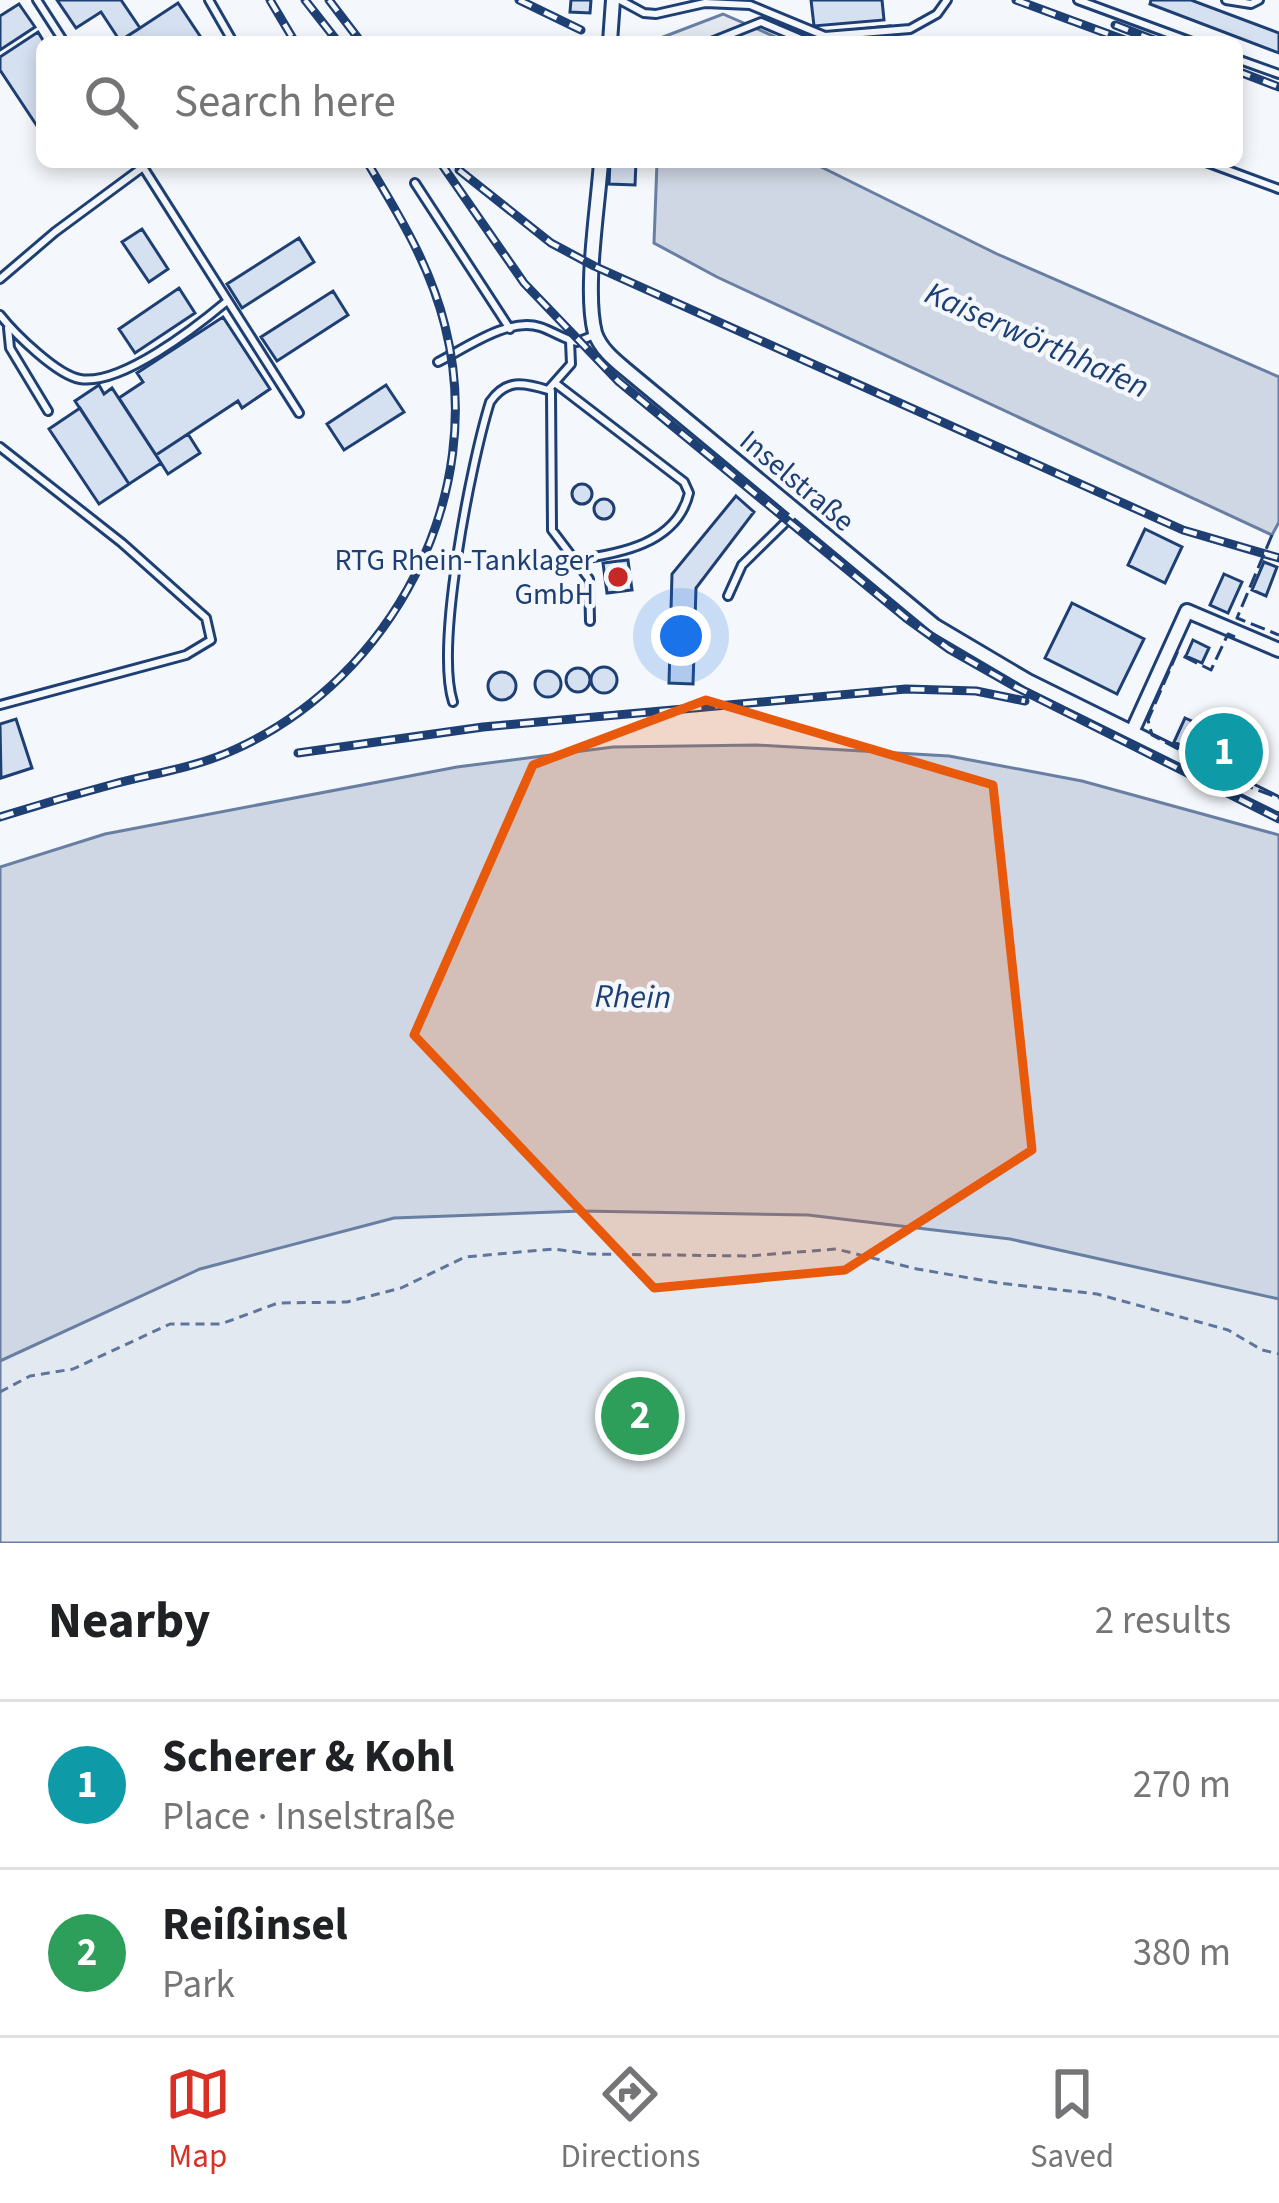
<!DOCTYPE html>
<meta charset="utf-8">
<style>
body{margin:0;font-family:"Source Sans 3",sans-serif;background:#f2f2f2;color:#202124}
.you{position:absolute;left:681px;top:636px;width:42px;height:42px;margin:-30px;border:9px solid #fff;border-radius:50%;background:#1a73e8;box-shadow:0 0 0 18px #1a73e833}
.badge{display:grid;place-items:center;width:78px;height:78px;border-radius:50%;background:#d93025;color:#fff;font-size:39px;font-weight:700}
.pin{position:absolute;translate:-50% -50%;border:6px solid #fff;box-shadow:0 3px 12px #0006}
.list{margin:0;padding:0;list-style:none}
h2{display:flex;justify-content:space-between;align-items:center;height:156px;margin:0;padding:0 48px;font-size:51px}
h2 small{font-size:39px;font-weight:400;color:#757577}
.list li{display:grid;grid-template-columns:78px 1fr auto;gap:36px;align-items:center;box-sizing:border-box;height:168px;padding:0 48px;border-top:3px solid #e0e0e0}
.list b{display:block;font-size:45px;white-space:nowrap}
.list p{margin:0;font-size:39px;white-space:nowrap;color:#757577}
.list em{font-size:39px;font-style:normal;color:#757577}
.icon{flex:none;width:66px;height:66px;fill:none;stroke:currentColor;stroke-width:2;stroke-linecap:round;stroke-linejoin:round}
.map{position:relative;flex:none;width:1279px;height:1543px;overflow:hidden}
.search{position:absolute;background:#fff;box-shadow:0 6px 18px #0003;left:36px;right:36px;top:36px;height:132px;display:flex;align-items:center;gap:30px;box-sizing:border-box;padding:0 42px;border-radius:18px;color:#757577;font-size:45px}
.sheet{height:492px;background:#fff}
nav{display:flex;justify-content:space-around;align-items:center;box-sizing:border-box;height:168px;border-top:3px solid #e0e0e0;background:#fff;font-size:33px;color:#757577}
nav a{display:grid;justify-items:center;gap:6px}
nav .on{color:#d93025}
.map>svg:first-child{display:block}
</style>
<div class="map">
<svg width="1279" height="1543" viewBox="0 0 1279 1543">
<rect width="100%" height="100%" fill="#f4f7fb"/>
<path fill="#e3e9f0" stroke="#687fa3" stroke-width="3" d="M 505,1167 L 1279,1247 L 1279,1543 L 0,1543 L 0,1290 Z"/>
<path fill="#e3e8f0" stroke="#687fa3" stroke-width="3" d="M 723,14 L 787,42 L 650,42 Z"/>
<path fill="#cfd7e4" stroke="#687fa3" stroke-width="3" d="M 657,162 L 811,162 L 997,254 L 1279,377 L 1279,522 L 1272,535 L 717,277 L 654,243 Z
M 757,745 L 949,756 L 1082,781 L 1279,835 L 1279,1299 L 1010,1239 L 808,1215 L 581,1211 L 394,1218 L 200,1269 L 0,1361 L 0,867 L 105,834 L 457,767 L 613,747 Z"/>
<path fill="#d5e0f0" stroke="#1d3f73" stroke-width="3" d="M 57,0 L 121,0 L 140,28 L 120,41 L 101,12 L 76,28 Z
M 571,0 L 591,0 L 590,13 L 570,12 Z
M 811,0 L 882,0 L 884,20 L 814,26 Z
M 1151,0 L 1191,0 L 1279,33 L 1279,53 L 1150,4 Z
M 178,3 L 204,42 L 118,42 L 140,28 Z
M 19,4 L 35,27 L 0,50 L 0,16 Z
M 890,26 L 891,42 L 841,42 L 840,31 Z
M 38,32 L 44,42 L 39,129 L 0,70 L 0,57 Z
M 610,162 L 636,162 L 635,185 L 609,184 Z
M 142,229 L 168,269 L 149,282 L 122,242 Z
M 299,238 L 314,262 L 242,308 L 227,284 Z
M 179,288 L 195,313 L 135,353 L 119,329 Z
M 333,291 L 348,315 L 277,361 L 261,337 Z
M 223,317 L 270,389 L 242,408 L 238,401 L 156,455 L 119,398 L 143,382 L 137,373 Z
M 99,385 L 104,394 L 112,388 L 161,463 L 129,484 L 75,401 Z
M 386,385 L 404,412 L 344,450 L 327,424 Z
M 80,408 L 129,484 L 99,504 L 49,429 Z
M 188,434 L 200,453 L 168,474 L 156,455 Z
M572 494a10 10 0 1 1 20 0a10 10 0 1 1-20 0Z
M 736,496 L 754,512 L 696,588 L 693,684 L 669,683 L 672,574 Z
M594 509a10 10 0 1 1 20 0a10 10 0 1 1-20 0Z
M 1145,529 L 1182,547 L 1165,583 L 1128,565 Z
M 628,560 L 632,590 L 607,593 L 603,563 Z
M 1264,562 L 1277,567 L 1266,596 L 1252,590 Z
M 1224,574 L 1242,582 L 1228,613 L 1210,605 Z
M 1072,603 L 1144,639 L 1117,694 L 1045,658 Z
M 1193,640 L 1209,648 L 1202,663 L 1186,656 Z
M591 680a13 13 0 1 1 26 0a13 13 0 1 1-26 0Z
M566 680a12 12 0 1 1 24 0a12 12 0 1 1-24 0Z
M535 684a13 13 0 1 1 26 0a13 13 0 1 1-26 0Z
M488 686a14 14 0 1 1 28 0a14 14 0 1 1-28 0Z
M 1185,718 L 1203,726 L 1192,750 L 1174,742 Z
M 16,719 L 32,768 L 1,778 L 0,724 Z
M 1208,726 L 1254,749 L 1240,777 L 1195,755 Z"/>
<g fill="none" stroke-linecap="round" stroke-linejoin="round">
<g stroke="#1d3f73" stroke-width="12">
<path id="service" d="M 37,0 L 64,42
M 209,0 L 233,42
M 620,0 L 644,13 L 656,14 L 705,3 L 750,5 L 825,36 L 910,29 L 937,14 L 947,0
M 1078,0 L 1192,42
M 1226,0 L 1251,4 L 1259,0
M 711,42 L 761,22 L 808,42
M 1237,59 L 1279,74
M 1206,162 L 1279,189
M 143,167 L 299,413
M 415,183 L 510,329
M 0,279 L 55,232 L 143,167 L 140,162
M 0,315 C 15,334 57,375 80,379 C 121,386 196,327 226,302
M 8,328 L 10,348 L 48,411
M 438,362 C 466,348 508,317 540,327 C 553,331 563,339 577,342 L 592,336
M 555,383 L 684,482 L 689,493 C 677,544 619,554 574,560
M 551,391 L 552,530 L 589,579 L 590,621
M 0,447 L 122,543 L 206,618 L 211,640 L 186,655 L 0,705
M 728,596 L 742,565 L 796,512
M 453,702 C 435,645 471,463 490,402 C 506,379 523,382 548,390 L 571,364 L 570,341"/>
</g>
<g stroke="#1d3f73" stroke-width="18">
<path id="minor" d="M 610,42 L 613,0
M 601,162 C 598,208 584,290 595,333 C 600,348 613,359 625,369 L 935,626 L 1028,681 L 1279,805
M 1132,732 L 1187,611 L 1279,650"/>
</g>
<path stroke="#5e769c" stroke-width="3" stroke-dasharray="9 6" stroke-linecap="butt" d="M 0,1392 L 30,1376 L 73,1369 L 170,1324 L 221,1324 L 278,1303 L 347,1302 L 401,1288 L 465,1257 L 553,1249 L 590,1254 L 748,1256 L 836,1249 L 917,1269 L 999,1283 L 1097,1294 L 1228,1330 L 1262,1350 L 1279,1354"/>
<use href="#service" stroke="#f4f7fb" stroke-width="6"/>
<use href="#minor" stroke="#f4f7fb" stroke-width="12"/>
<g stroke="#1d3f73" stroke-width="9">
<path id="rail" d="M 270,0 L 295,42
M 305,0 L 338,42
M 329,0 L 361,42
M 519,0 L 581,30
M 1016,0 L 1130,42
M 1115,25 L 1159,42
M 1237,71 L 1279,87
M 440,162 L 524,283 L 618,381 L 906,618 L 949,649 L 1016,687 L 1279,819
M 459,170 L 551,243 L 594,266 L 1183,530 L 1279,558
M 298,753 L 483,727 L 906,689 L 976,691 L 1025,701
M 0,817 C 38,805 76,794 114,784 C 155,773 198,767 236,749 C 393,677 488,496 445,326 C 430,265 399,215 367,162"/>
</g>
<use href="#rail" stroke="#f4f7fb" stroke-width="4.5" stroke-dasharray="14" stroke-linecap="butt"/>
<path stroke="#1d3f73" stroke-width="3" stroke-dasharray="15 6" stroke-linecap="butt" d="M 1272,535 L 1237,618 L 1279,635
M 1235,637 L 1228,634 L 1211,670 L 1177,653 L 1148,720 L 1152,735 L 1247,786 L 1279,798"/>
</g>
<path fill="#e8590c" fill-opacity="0.2" stroke="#e8590c" stroke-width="9" stroke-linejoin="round" d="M 706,700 L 993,785 L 1032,1150 L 845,1270 L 654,1288 L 414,1035 L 533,765 Z"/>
<circle fill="#c62828" stroke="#f4f7fb" stroke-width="4.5" cx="618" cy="577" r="12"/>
<g text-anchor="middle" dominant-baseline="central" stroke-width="9" stroke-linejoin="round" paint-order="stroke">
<g font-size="30" fill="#1d3f73" stroke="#f4f7fb">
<text transform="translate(797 481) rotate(40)">Inselstraße</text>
</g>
<g font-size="30" fill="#1d3f73" stroke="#f4f7fb" text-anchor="end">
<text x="594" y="560">RTG Rhein-Tanklager<tspan x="594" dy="34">GmbH</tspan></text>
</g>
<g font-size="33" font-style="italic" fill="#1d3f73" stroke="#f4f7fb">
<text transform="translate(1037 340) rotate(24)">Kaiserwörthhafen</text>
<text transform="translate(633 997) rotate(1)">Rhein</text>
</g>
</g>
</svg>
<div class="you"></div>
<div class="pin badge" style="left:1224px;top:752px;background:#0f9aa8">1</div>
<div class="pin badge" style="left:640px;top:1416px;background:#2e9e5b">2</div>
<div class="search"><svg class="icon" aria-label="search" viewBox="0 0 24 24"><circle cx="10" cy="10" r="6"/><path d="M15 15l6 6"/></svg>Search here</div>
</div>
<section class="sheet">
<h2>Nearby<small>2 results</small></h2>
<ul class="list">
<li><span class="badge" style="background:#0f9aa8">1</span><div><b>Scherer &amp; Kohl</b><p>Place · Inselstraße</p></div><em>270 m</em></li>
<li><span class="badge" style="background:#2e9e5b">2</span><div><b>Reißinsel</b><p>Park</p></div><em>380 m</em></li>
</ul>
</section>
<nav>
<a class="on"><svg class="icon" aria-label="map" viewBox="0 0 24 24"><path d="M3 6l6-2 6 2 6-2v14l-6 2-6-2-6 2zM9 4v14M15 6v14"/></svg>Map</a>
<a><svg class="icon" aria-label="directions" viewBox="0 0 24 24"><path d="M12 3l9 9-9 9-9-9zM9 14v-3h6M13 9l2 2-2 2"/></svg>Directions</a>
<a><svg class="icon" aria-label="saved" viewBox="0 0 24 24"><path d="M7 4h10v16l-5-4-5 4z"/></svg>Saved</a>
</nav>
